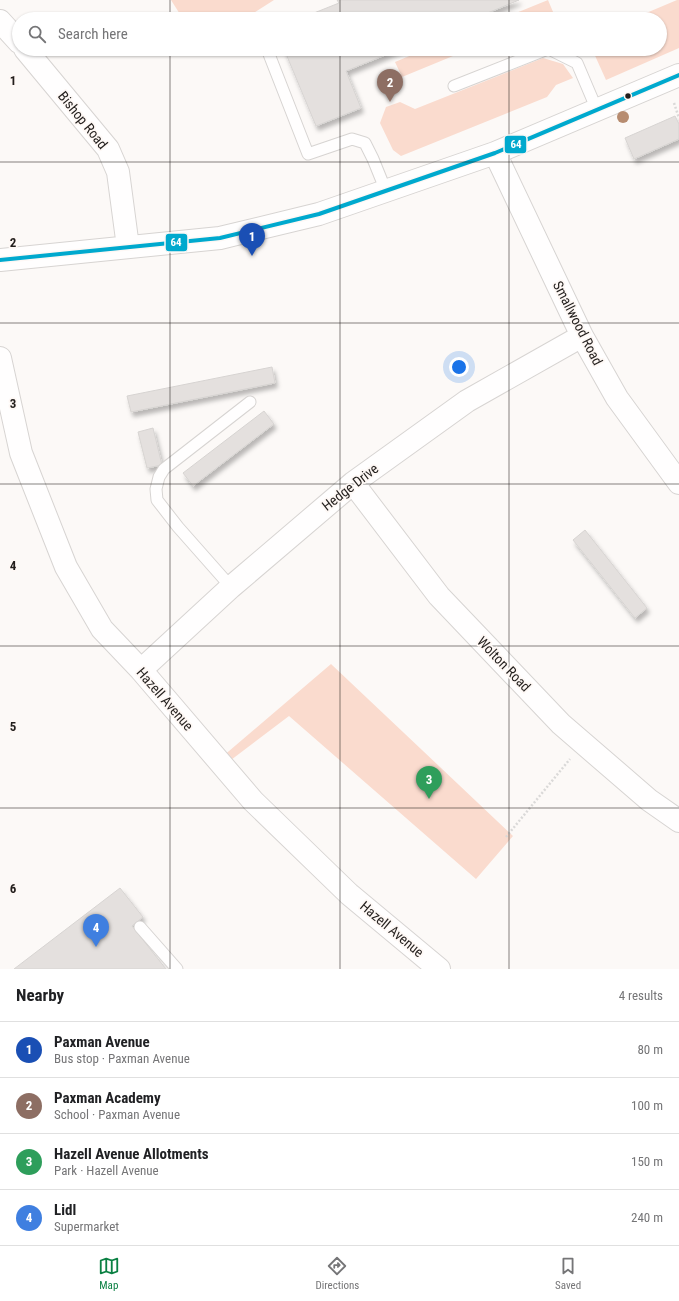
<!DOCTYPE html>
<meta charset="utf-8">
<style>
body{margin:0;font-family:"Roboto Condensed",sans-serif;background:#f6f6f6;color:#202124}
.you{position:absolute;left:459px;top:367px;width:14px;height:14px;margin:-10px;border:3px solid #fff;border-radius:50%;background:#1a73e8;box-shadow:0 0 0 6px #1a73e833}
.badge{display:grid;place-items:center;width:26px;height:26px;border-radius:50%;background:#0b8043;color:#fff;font-size:13px;font-weight:700}
.pin{position:absolute;translate:-50% -33px;filter:drop-shadow(0 1px 2px #0008)}
.pin::after{content:'';position:absolute;top:21px;width:14px;height:12px;background:inherit;clip-path:polygon(0 0,100% 0,50% 100%)}
.list{margin:0;padding:0;list-style:none}
h2{display:flex;justify-content:space-between;align-items:center;height:52px;margin:0;padding:0 16px;font-size:17px}
h2 small{font-size:13px;font-weight:400;color:#757577}
.list li{display:grid;grid-template-columns:26px 1fr auto;gap:12px;align-items:center;box-sizing:border-box;height:56px;padding:0 16px;border-top:1px solid #e0e0e0}
.list b{display:block;font-size:15px;white-space:nowrap}
.list p{margin:0;font-size:13px;white-space:nowrap;color:#757577}
.list em{font-size:13px;font-style:normal;color:#757577}
.icon{flex:none;width:22px;height:22px;fill:none;stroke:currentColor;stroke-width:2;stroke-linecap:round;stroke-linejoin:round}
.map{position:relative;flex:none;width:679px;height:969px;overflow:hidden}
.search{position:absolute;background:#fff;box-shadow:0 1px 3px #0004;left:12px;right:12px;top:12px;height:44px;display:flex;align-items:center;gap:10px;box-sizing:border-box;padding:0 14px;border-radius:22px;color:#757577;font-size:15px}
.sheet{height:276px;background:#fff}
nav{display:flex;justify-content:space-around;align-items:center;box-sizing:border-box;height:56px;border-top:1px solid #e0e0e0;background:#fff;font-size:11px;color:#757577}
nav a{display:grid;justify-items:center;gap:2px}
nav .on{color:#0b8043}
.map>svg:first-child{display:block}
</style>
<div class="map">
<svg width="679" height="969" viewBox="0 0 679 969">
<defs>
<filter id="shadow"><feDropShadow dx="2.5" dy="4.5" stdDeviation="2" flood-color="#0004"/></filter>
</defs>
<rect width="100%" height="100%" fill="#fcf9f7"/>
<path fill="#fadbce" d="M 171,0 L 274,0 L 244,19 L 183,19 Z
M 548,0 L 556,19 L 501,19 Z
M 677,0 L 679,0 L 679,48 L 606,80 L 592,49 L 660,49 L 660,19 L 632,19 Z
M 426,49 L 470,49 L 402,77 L 395,62 Z
M 543,58 L 563,64 L 573,78 L 556,85 L 547,97 L 401,156 L 393,150 L 380,123 L 386,107 L 400,102 L 415,109 Z
M 331,664 L 513,836 L 476,879 L 289,716 L 227,763 L 222,757 Z"/>
<path fill="#e4e0de" stroke="#d7d4d2" filter="url(#shadow)" d="M 337,0 L 519,0 L 473,19 L 299,19 L 339,3 Z
M 284,49 L 400,49 L 346,71 L 361,108 L 316,126 Z
M 675,116 L 679,124 L 679,139 L 634,159 L 625,138 Z
M 272,367 L 275,383 L 131,412 L 127,396 Z
M 264,411 L 274,424 L 193,486 L 183,473 Z
M 153,428 L 162,465 L 147,468 L 138,432 Z
M 585,530 L 647,608 L 635,618 L 573,540 Z
M 120,888 L 143,917 L 132,926 L 166,969 L 14,969 Z"/>
<g fill="none" stroke-linecap="round" stroke-linejoin="round">
<g stroke="#d7d4d2" stroke-width="13">
<path id="lane" d="M 267,49 L 308,154 L 352,139 L 365,143 L 373,159 L 386,191
M 549,49 L 577,63 L 597,110
M 454,86 L 548,49
M 231,587 L 178,527 L 157,500 L 156,489 L 159,477 L 164,469 L 250,402
M 140,927 L 177,969"/>
</g>
<g stroke="#d7d4d2" stroke-width="24">
<path id="street" d="M 0,21 L 19,42
M 25,49 L 108,149 L 118,172 L 128,247
M 495,153 L 582,336 L 617,398 L 679,483
M 0,260 L 220,238 L 319,214 L 495,153 L 679,75
M 0,358 L 21,453 L 66,567 L 102,629 L 141,670 L 253,801 L 349,894 L 439,969
M 353,483 L 439,596 L 561,724 L 649,800 L 679,821
M 141,670 L 231,587 L 353,483 L 467,401 L 582,336"/>
</g>
<path stroke="#dad9d8" stroke-width="2.5" stroke-dasharray="2 2" stroke-linecap="butt" d="M 674,103 L 679,118
M 506,837 L 570,759"/>
<use href="#lane" stroke="#fffefe" stroke-width="11"/>
<use href="#street" stroke="#fffefe" stroke-width="22"/>
<g stroke="#fef8f5" stroke-width="7">
<path id="bus-1" d="M 0,260 L 220,238 L 319,214 L 495,153 L 679,75"/>
</g>
<use href="#bus-1" stroke="#00a9ce" stroke-width="4"/>
</g>
<circle fill="#b78c70" cx="623" cy="117" r="6"/>
<path fill="none" stroke="#221e1c" stroke-width="1" stroke-opacity="0.55" d="M 170,0 L 170,19M 340,0 L 340,19M 509,0 L 509,19M 170,49 L 170,969M 340,49 L 340,969M 509,49 L 509,969M 0,162 L 679,162M 0,323 L 679,323M 0,484 L 679,484M 0,646 L 679,646M 0,808 L 679,808"/>
<circle fill="#221e1c" stroke="#fef8f5" stroke-width="1.5" cx="628" cy="96" r="3.5"/>
<g text-anchor="middle" dominant-baseline="central" stroke-width="3.5" stroke-linejoin="round" paint-order="stroke">
<g font-size="14" fill="#221e1c" stroke="#fef8f5">
<text transform="translate(83 120) rotate(51)">Bishop Road</text>
<text transform="translate(578 323) rotate(63)">Smallwood Road</text>
<text transform="translate(350 487) rotate(-38)">Hedge Drive</text>
<text transform="translate(504 664) rotate(46)">Wolton Road</text>
<text transform="translate(165 699) rotate(49)">Hazell Avenue</text>
<text transform="translate(392 929) rotate(40)">Hazell Avenue</text>
</g>
</g>
<g font-size="13" text-anchor="middle" font-weight="bold" fill="#221e1c" stroke="#fef8f5" stroke-width="3.5" stroke-linejoin="round" paint-order="stroke">
<text x="13" y="85">1</text>
<text x="13" y="247">2</text>
<text x="13" y="408">3</text>
<text x="13" y="570">4</text>
<text x="13" y="731">5</text>
<text x="13" y="893">6</text>
</g>
<g stroke="#fef8f5" stroke-width="1.5">
<rect x="504" y="135" width="23" height="19" rx="4" fill="#00a9ce"/>
<rect x="165" y="233" width="23" height="19" rx="4" fill="#00a9ce"/>
</g>
<g font-size="11" text-anchor="middle" font-weight="bold" fill="#fff">
<text x="516" y="148">64</text>
<text x="176" y="246">64</text>
</g>
</svg>
<div class="you"></div>
<div class="pin badge" style="left:252px;top:256px;background:#1a4fb4">1</div>
<div class="pin badge" style="left:390px;top:102px;background:#8d6e63">2</div>
<div class="pin badge" style="left:429px;top:799px;background:#2e9e5b">3</div>
<div class="pin badge" style="left:96px;top:947px;background:#3f7fe0">4</div>
<div class="search"><svg class="icon" aria-label="search" viewBox="0 0 24 24"><circle cx="10" cy="10" r="6"/><path d="M15 15l6 6"/></svg>Search here</div>
</div>
<section class="sheet">
<h2>Nearby<small>4 results</small></h2>
<ul class="list">
<li><span class="badge" style="background:#1a4fb4">1</span><div><b>Paxman Avenue</b><p>Bus stop · Paxman Avenue</p></div><em>80 m</em></li>
<li><span class="badge" style="background:#8d6e63">2</span><div><b>Paxman Academy</b><p>School · Paxman Avenue</p></div><em>100 m</em></li>
<li><span class="badge" style="background:#2e9e5b">3</span><div><b>Hazell Avenue Allotments</b><p>Park · Hazell Avenue</p></div><em>150 m</em></li>
<li><span class="badge" style="background:#3f7fe0">4</span><div><b>Lidl</b><p>Supermarket</p></div><em>240 m</em></li>
</ul>
</section>
<nav>
<a class="on"><svg class="icon" aria-label="map" viewBox="0 0 24 24"><path d="M3 6l6-2 6 2 6-2v14l-6 2-6-2-6 2zM9 4v14M15 6v14"/></svg>Map</a>
<a><svg class="icon" aria-label="directions" viewBox="0 0 24 24"><path d="M12 3l9 9-9 9-9-9zM9 14v-3h6M13 9l2 2-2 2"/></svg>Directions</a>
<a><svg class="icon" aria-label="saved" viewBox="0 0 24 24"><path d="M7 4h10v16l-5-4-5 4z"/></svg>Saved</a>
</nav>
